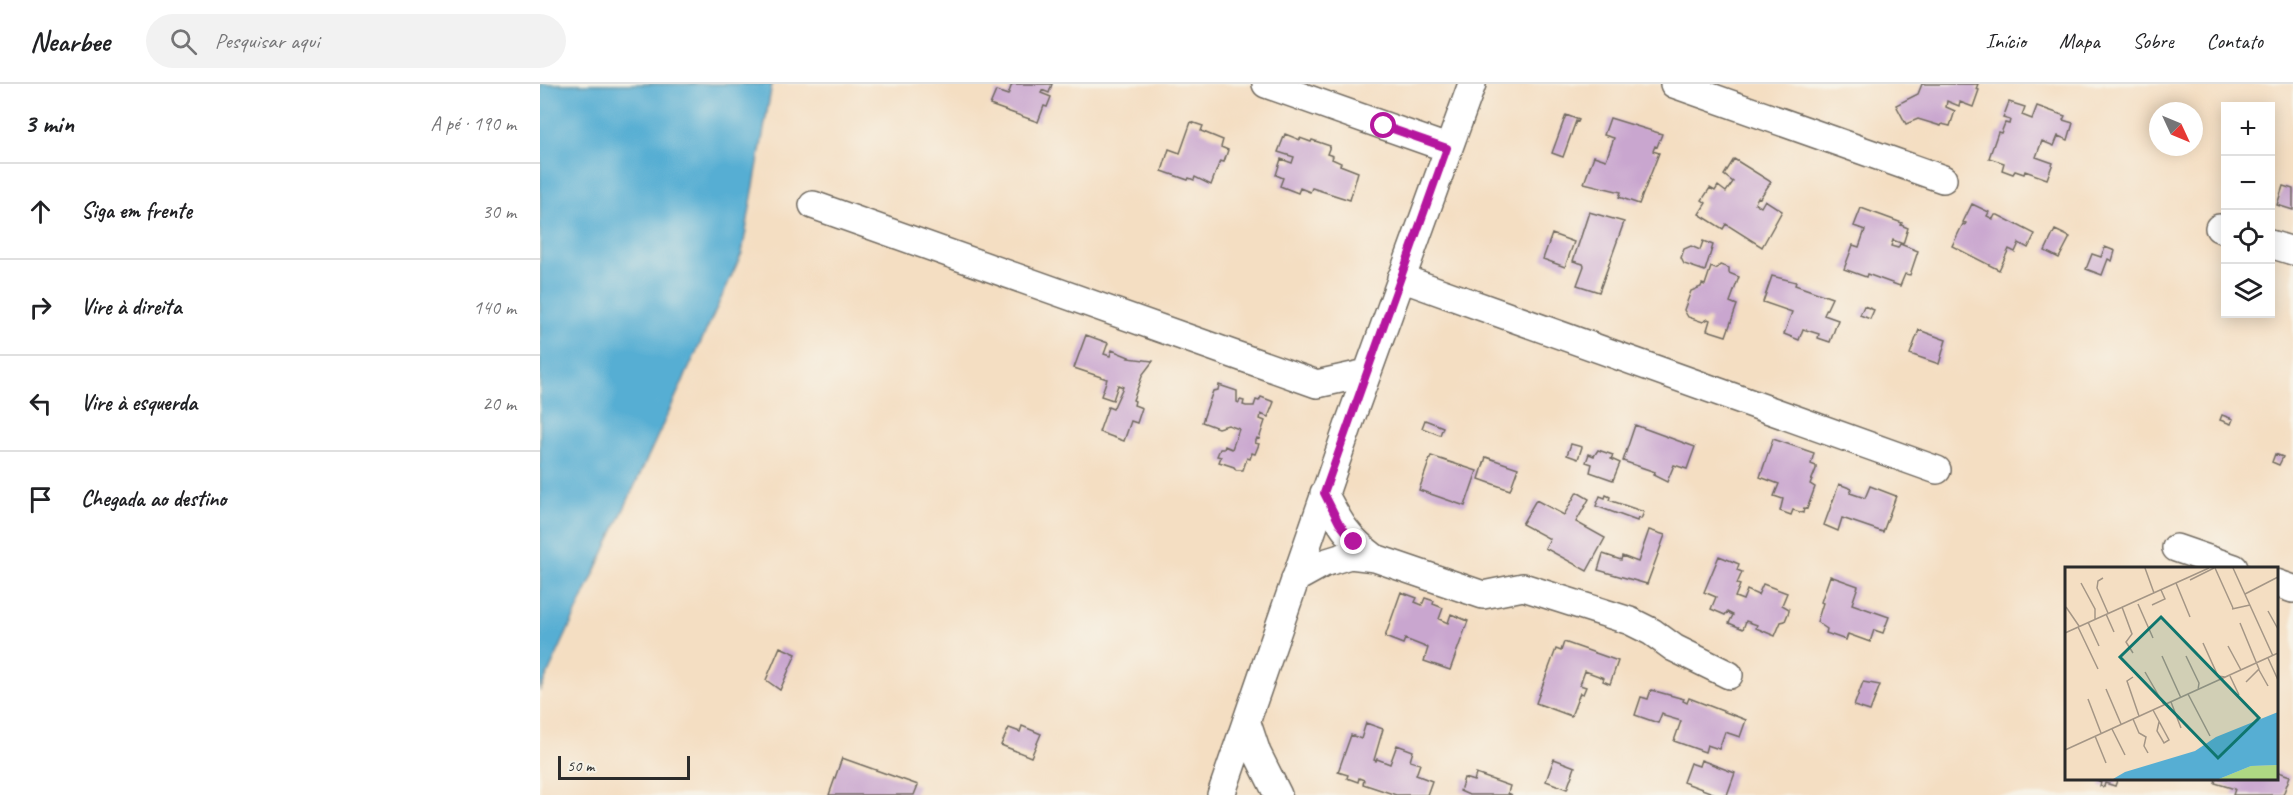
<!DOCTYPE html>
<html lang="pt">
<meta charset="utf-8">
<style>
body{margin:0;font-family:Caveat,sans-serif;background:#f2f2f2;color:#202124}
.controls{position:absolute;right:18px;top:18px;display:grid;overflow:hidden;border-radius:0px;box-shadow:0 3px 15px #0003}
.controls button{width:54px;height:54px;display:grid;place-items:center;padding:0;border:0;border-bottom:2px solid #e0e0e0;background:#fff;color:#202124;font:30px sans-serif}
.compass{position:absolute;left:1609px;top:18px;width:54px;height:54px;border-radius:50%;background:#fff;box-shadow:0 3px 15px #0003;rotate:134deg}
.scale{position:absolute;left:18px;bottom:15px;width:132px;box-sizing:border-box;padding-left:6px;border:3px solid #2b2b2b;border-top:0;font-size:16px;line-height:21px;white-space:nowrap;color:#2b2b2b;-webkit-text-stroke:4px #f7f3e8;paint-order:stroke}
.stop{position:absolute;width:18px;height:18px;margin:-14px;border:4px solid #b5179e;border-radius:50%;background:#fff}
.stop.end{background:#b5179e;border-color:#fff;box-shadow:0 2px 6px #0008}
.list{margin:0;padding:0;list-style:none}
h2{display:flex;justify-content:space-between;align-items:center;height:78px;margin:0;padding:0 24px;font-size:26px}
h2 small{font-size:20px;font-weight:400;color:#757577}
.list li{display:grid;grid-template-columns:39px 1fr auto;gap:18px;align-items:center;box-sizing:border-box;height:96px;padding:0 24px;border-top:2px solid #e0e0e0}
.list b{display:block;font-size:22px;white-space:nowrap}
.list em{font-size:20px;font-style:normal;color:#757577}
.icon{flex:none;width:33px;height:33px;fill:none;stroke:currentColor;stroke-width:2;stroke-linecap:round;stroke-linejoin:round}
.map{position:relative;flex:none;width:1753px;height:711px;overflow:hidden}
header{display:flex;align-items:center;gap:36px;box-sizing:border-box;height:84px;padding:0 30px;background:#fff;border-bottom:2px solid #e0e0e0}
header strong{font-size:28px}
nav{display:flex;gap:33px;margin-inline-start:auto;font-size:21px}
.search{width:420px;height:54px;background:#f2f2f2;display:flex;align-items:center;gap:15px;box-sizing:border-box;padding:0 21px;border-radius:33px;color:#757577;font-size:22px}
main{display:flex}
aside{flex:1;background:#fff}
.map>svg:first-child{display:block}
</style>
<header>
<strong>Nearbee</strong>
<div class="search"><svg class="icon" aria-label="search" viewBox="0 0 24 24"><circle cx="10" cy="10" r="6"/><path d="M15 15l6 6"/></svg>Pesquisar aqui</div>
<nav><a>Início</a><a>Mapa</a><a>Sobre</a><a>Contato</a></nav>
</header>
<main>
<aside>
<h2>3 min<small>A pé · 190 m</small></h2>
<ul class="list">
<li><svg class="icon" aria-label="ahead" viewBox="0 0 24 24"><path d="M12 20V5M6 11l6-6 6 6"/></svg><div><b>Siga em frente</b></div><em>30 m</em></li>
<li><svg class="icon" aria-label="right" viewBox="0 0 24 24"><path d="M7 20v-9h11M14 6l5 5-5 5"/></svg><div><b>Vire à direita</b></div><em>140 m</em></li>
<li><svg class="icon" aria-label="left" viewBox="0 0 24 24"><path d="M17 20v-9H6M10 6l-5 5 5 5"/></svg><div><b>Vire à esquerda</b></div><em>20 m</em></li>
<li><svg class="icon" aria-label="arrive" viewBox="0 0 24 24"><path d="M6 21V4h12l-3 4 3 4H6"/></svg><div><b>Chegada ao destino</b></div></li>
</ul>
</aside>
<div class="map">
<svg width="1753" height="711" viewBox="0 0 1753 711">
<rect width="100%" height="100%" fill="#f7f3e8"/>
<filter id="ink" filterUnits="userSpaceOnUse"><feTurbulence type="fractalNoise" baseFrequency=".0167" numOctaves="2"/><feDisplacementMap in="SourceGraphic" scale="12" xChannelSelector="R" yChannelSelector="G"/><feConvolveMatrix kernelMatrix="1 2 1 2 8 2 1 2 1" color-interpolation-filters="sRGB"/></filter>
<filter id="wash" filterUnits="userSpaceOnUse"><feTurbulence type="fractalNoise" baseFrequency=".008" numOctaves="4" result="noise"/><feDisplacementMap in="SourceGraphic" scale="24" xChannelSelector="R" yChannelSelector="G"/><feGaussianBlur stdDeviation="1.35" result="paint"/><feColorMatrix in="noise" values="0 0 0 0 0 0 0 0 0 0 0 0 0 0 0 0 0 1.4 0 .05"/><feComposite in="paint" operator="in"/></filter>
<g filter="url(#wash)">
<rect width="100%" height="100%" fill="#f4dec2"/>
<path fill="#56aed3" stroke="#406c7f" stroke-width="1.5" d="M 0,0 L 232,0 L 202,169 L 0,607 Z"/>
<g id="blocks">
<path fill="#c9a6cf" d="M 472,0 L 512,0 L 509,9 L 502,6 L 501,9 L 511,13 L 507,23 L 504,22 L 498,38 L 450,21 L 456,7 L 468,11 Z
M 1382,0 L 1438,0 L 1436,5 L 1439,6 L 1433,23 L 1420,18 L 1419,22 L 1407,17 L 1406,23 L 1415,27 L 1410,42 L 1402,40 L 1401,42 L 1378,35 L 1366,40 L 1356,21 L 1378,10 Z
M 1469,18 L 1485,23 L 1482,31 L 1492,35 L 1497,22 L 1525,32 L 1523,36 L 1533,39 L 1528,56 L 1518,52 L 1514,62 L 1502,57 L 1496,73 L 1513,79 L 1507,95 L 1485,87 L 1484,90 L 1475,87 L 1473,90 L 1462,86 L 1464,79 L 1449,74 L 1458,48 L 1461,49 L 1465,39 L 1469,40 L 1470,36 L 1463,34 Z
M 1026,31 L 1039,36 L 1038,38 L 1036,37 L 1023,73 L 1012,69 Z
M 1070,34 L 1122,50 L 1117,63 L 1115,62 L 1113,67 L 1119,69 L 1099,120 L 1079,113 L 1081,108 L 1044,99 L 1054,72 L 1066,76 L 1074,54 L 1064,51 Z
M 651,38 L 663,42 L 661,47 L 683,56 L 681,63 L 688,66 L 684,78 L 680,77 L 671,101 L 655,93 L 654,96 L 649,94 L 648,96 L 622,87 L 629,65 L 640,69 Z
M 745,50 L 760,56 L 760,54 L 771,58 L 772,56 L 790,62 L 787,70 L 793,72 L 792,75 L 801,79 L 800,81 L 818,88 L 810,116 L 772,104 L 770,108 L 760,104 L 758,109 L 740,102 L 743,94 L 736,91 L 741,75 L 752,79 L 754,73 L 738,68 Z
M 1194,75 L 1231,98 L 1220,114 L 1218,113 L 1215,119 L 1221,123 L 1225,116 L 1242,127 L 1222,163 L 1186,140 L 1183,145 L 1159,130 L 1166,119 L 1162,116 L 1170,104 L 1175,107 L 1178,102 L 1186,108 L 1193,98 L 1184,91 Z
M 1743,102 L 1753,105 L 1753,126 L 1737,121 Z
M 1432,120 L 1449,128 L 1447,132 L 1453,135 L 1455,131 L 1458,131 L 1495,150 L 1488,164 L 1479,159 L 1475,168 L 1469,165 L 1459,186 L 1412,162 L 1423,140 L 1425,141 L 1426,139 L 1423,138 Z
M 1321,124 L 1362,139 L 1361,141 L 1368,144 L 1363,160 L 1353,156 L 1351,162 L 1358,164 L 1360,160 L 1378,167 L 1370,191 L 1365,190 L 1360,202 L 1327,190 L 1326,193 L 1304,185 L 1313,161 L 1319,163 L 1325,146 L 1314,142 Z
M 1049,128 L 1084,138 L 1059,208 L 1037,201 L 1044,182 L 1043,180 L 1033,177 Z
M 1515,146 L 1530,153 L 1519,174 L 1505,167 Z
M 1012,150 L 1034,158 L 1025,183 L 1003,175 Z
M 1163,157 L 1173,161 L 1165,187 L 1144,180 L 1141,174 L 1144,165 L 1151,162 L 1160,166 Z
M 1565,163 L 1575,167 L 1572,177 L 1568,175 L 1562,191 L 1546,185 L 1552,170 L 1561,173 Z
M 1180,181 L 1189,184 L 1189,189 L 1199,193 L 1190,218 L 1197,221 L 1186,252 L 1167,246 L 1170,236 L 1168,235 L 1163,238 L 1148,233 L 1144,226 L 1151,207 L 1161,203 L 1162,200 L 1165,201 L 1171,183 L 1176,185 Z
M 1232,192 L 1256,198 L 1255,201 L 1292,214 L 1284,231 L 1298,236 L 1290,258 L 1278,254 L 1279,250 L 1263,245 L 1259,256 L 1244,250 L 1252,228 L 1223,218 Z
M 1324,222 L 1334,226 L 1330,235 L 1320,231 Z
M 1379,246 L 1406,256 L 1399,280 L 1370,270 Z
M 546,251 L 568,259 L 564,270 L 570,272 L 572,266 L 589,273 L 588,274 L 613,277 L 603,290 L 593,316 L 595,317 L 594,321 L 602,324 L 597,339 L 591,337 L 584,357 L 559,348 L 568,323 L 573,325 L 583,303 L 578,301 L 573,316 L 561,312 L 567,295 L 534,284 Z
M 679,301 L 697,307 L 697,318 L 699,319 L 700,316 L 704,317 L 703,321 L 706,322 L 714,322 L 716,316 L 719,317 L 721,313 L 734,318 L 728,333 L 721,330 L 720,335 L 725,337 L 719,355 L 717,354 L 715,359 L 719,360 L 715,370 L 712,369 L 710,375 L 707,374 L 703,386 L 696,386 L 694,383 L 679,378 L 681,373 L 677,372 L 680,365 L 684,365 L 685,362 L 692,365 L 699,345 L 688,341 L 678,344 L 662,338 L 673,307 L 678,306 Z
M 1682,331 L 1693,335 L 1691,340 L 1680,336 Z
M 885,336 L 903,343 L 900,351 L 882,344 Z
M 1095,341 L 1155,363 L 1147,385 L 1134,381 L 1127,398 L 1113,391 L 1115,388 L 1083,377 Z
M 1233,355 L 1274,369 L 1271,380 L 1276,382 L 1276,385 L 1270,400 L 1275,403 L 1267,425 L 1264,424 L 1263,429 L 1253,426 L 1251,431 L 1240,427 L 1243,415 L 1234,412 L 1239,400 L 1220,393 Z
M 1031,360 L 1042,363 L 1038,375 L 1027,371 Z
M 1058,366 L 1073,371 L 1071,375 L 1080,379 L 1073,396 L 1050,388 L 1052,380 L 1046,378 L 1049,370 L 1054,372 Z
M 1735,370 L 1743,373 L 1739,381 L 1732,378 Z
M 891,372 L 937,387 L 925,422 L 879,406 Z
M 946,373 L 978,384 L 970,406 L 939,395 Z
M 1299,400 L 1312,405 L 1310,409 L 1325,414 L 1330,402 L 1356,412 L 1343,448 L 1302,434 L 1298,447 L 1284,441 Z
M 1037,408 L 1049,415 L 1036,438 L 1065,454 L 1047,487 L 1005,464 L 1010,455 L 982,440 L 996,416 L 1024,431 Z
M 1066,411 L 1070,413 L 1069,416 L 1104,428 L 1101,435 L 1098,434 L 1097,437 L 1056,422 L 1060,412 L 1065,414 Z
M 1109,446 L 1125,451 L 1107,500 L 1058,486 L 1063,470 L 1081,476 L 1082,472 L 1098,478 Z
M 1179,472 L 1199,480 L 1197,486 L 1202,488 L 1197,500 L 1200,501 L 1195,513 L 1203,516 L 1207,506 L 1218,511 L 1223,500 L 1247,509 L 1242,521 L 1249,525 L 1249,527 L 1245,537 L 1241,538 L 1235,552 L 1216,544 L 1217,541 L 1206,537 L 1203,545 L 1189,539 L 1193,531 L 1187,528 L 1185,531 L 1171,525 L 1176,513 L 1164,508 Z
M 1290,492 L 1318,502 L 1312,520 L 1349,533 L 1343,549 L 1334,546 L 1330,558 L 1308,550 L 1306,556 L 1286,549 L 1287,545 L 1277,538 L 1283,519 L 1281,518 Z
M 861,508 L 877,514 L 875,518 L 882,521 L 885,514 L 894,517 L 893,520 L 903,524 L 899,535 L 908,539 L 911,530 L 928,537 L 910,586 L 884,577 L 888,564 L 865,555 L 863,560 L 845,553 Z
M 1024,558 L 1078,577 L 1070,600 L 1063,597 L 1064,594 L 1045,587 L 1040,601 L 1046,603 L 1043,610 L 1040,609 L 1031,632 L 996,619 L 1016,565 L 1021,567 Z
M 240,563 L 256,570 L 240,606 L 226,596 Z
M 1323,598 L 1340,601 L 1330,627 L 1314,622 Z
M 1111,606 L 1144,615 L 1143,617 L 1147,619 L 1149,614 L 1206,636 L 1200,653 L 1185,648 L 1179,665 L 1167,661 L 1165,668 L 1134,657 L 1141,637 L 1124,632 L 1124,630 L 1122,629 L 1118,639 L 1095,631 L 1101,613 L 1108,615 Z
M 826,639 L 843,645 L 834,676 L 836,677 L 837,675 L 850,680 L 857,661 L 873,667 L 870,677 L 880,680 L 876,691 L 892,697 L 887,711 L 856,711 L 823,700 L 824,696 L 819,694 L 818,698 L 807,694 L 808,691 L 798,688 L 811,651 L 821,655 Z
M 482,642 L 501,650 L 491,673 L 461,661 L 469,644 L 480,648 Z
M 302,674 L 378,701 L 374,711 L 289,711 Z
M 1014,675 L 1035,683 L 1027,705 L 1006,697 Z
M 1161,676 L 1195,689 L 1187,711 L 1178,711 L 1143,698 L 1150,679 L 1159,682 Z
M 1736,687 L 1750,692 L 1743,711 L 1693,711 L 1695,705 L 1675,699 L 1676,694 L 1736,694 Z
M 936,690 L 970,702 L 968,709 L 972,711 L 929,711 L 920,707 L 924,694 L 934,697 Z
M 1558,694 L 1578,694 L 1575,702 L 1565,699 L 1564,703 L 1560,702 L 1561,698 L 1557,696 Z"/>
</g>
</g>
<g filter="url(#ink)">
<use href="#blocks" fill-opacity="0" stroke="#716a60" stroke-width="1.5"/>
<g fill="none" stroke-linecap="round" stroke-linejoin="round">
<g stroke="#716a60" stroke-width="30">
<path id="minor" d="M 726,0 L 907,64
M 1134,0 L 1403,95
M 273,121 L 777,300 L 827,289
M 1679,144 L 1686,146
M 1730,160 L 1753,167
M 861,194 L 1397,386
M 784,409 C 800,440 807,453 835,474
M 1636,464 L 1694,484
M 755,495 L 784,479 L 810,471 L 835,474 L 943,511 L 983,503 L 1090,537 L 1112,548 L 1134,564 L 1189,591
M 1736,499 L 1753,505
M 707,639 L 717,669 L 738,711
M 681,711 L 810,337 L 932,0"/>
</g>
<use href="#minor" stroke="#fff" stroke-width="27"/>
</g>
</g>
<g fill="none" stroke-linecap="round" stroke-linejoin="round" filter="url(#ink)">
<path stroke="#b5179e" stroke-width="8" d="M 814,458 L 799,439 L 784,409 L 907,64 L 844,42"/>
</g>
<g transform="translate(1525 483)">
<rect width="213" height="213" fill="#f4dec2"/>
<path d="M 213,198 L 213,212 L 154,212 L 186,199 Z" fill="#aed883"/>
<path d="M 213,145 L 213,198 L 186,199 L 154,212 L 48,212 L 60,205 L 130,184 L 151,170 Z" fill="#56aed3"/>
<path fill="none" stroke="#a49686" stroke-width="1.5" d="M 80,1 L 89,26M 150,1 L 168,41M 168,1 L 208,89M 38,11 L 33,14 L 32,21 L 43,46M 125,13 L 149,1M 16,16 L 30,42 L 30,52M 111,16 L 125,50M 180,27 L 213,10M 73,37 L 88,71M 87,38 L 100,32 L 96,23M 1,40 L 14,59M 57,40 L 67,67 L 61,75 L 68,86M 167,42 L 185,38M 203,44 L 213,62M 41,47 L 49,65M 23,55 L 34,79M 175,56 L 194,102 L 181,115M 13,60 L 33,102M 0,66 L 144,1M 138,76 L 153,109 L 160,110M 163,79 L 176,103M 97,89 L 116,131M 121,89 L 134,116 L 133,123M 203,91 L 213,113M 194,103 L 203,119M 80,105 L 99,138M 165,109 L 174,128M 68,110 L 62,114 L 74,149M 41,122 L 56,157M 123,127 L 145,169M 23,132 L 36,166M 106,135 L 116,161M 88,143 L 104,173 L 99,176 L 92,164 L 94,155M 68,152 L 74,166 L 81,170 L 79,179 L 83,186M 47,162 L 60,188M 30,169 L 41,196M 0,183 L 213,86"/>
<path fill="#0f766e" fill-opacity="0.15" stroke="#0f766e" stroke-width="3" d="M 96,50 L 194,151 L 153,191 L 55,90 Z"/>
<rect width="213" height="213" fill="none" stroke="#2b2b2b" stroke-width="3"/>
</g>
</svg>
<div class="controls">
<button>+</button>
<button>−</button>
<button><svg class="icon" aria-label="locate" viewBox="0 0 24 24"><circle cx="12" cy="12" r="6"/><path d="M12 2v4M12 18v4M2 12h4M18 12h4"/></svg></button>
<button><svg class="icon" aria-label="layers" viewBox="0 0 24 24"><path d="M12 4l9 5-9 5-9-5zM3 14l9 5 9-5"/></svg></button>
</div>
<svg class="compass" viewBox="-18 -18 36 36"><path d="M0-13l5 13h-10z" fill="#e53935"/><path d="M0 13l5-13h-10z" fill="#757577"/></svg>
<div class="scale">50 m</div>
<div class="stop" style="left:844px;top:42px"></div>
<div class="stop end" style="left:814px;top:458px"></div>
</div>
</main>
